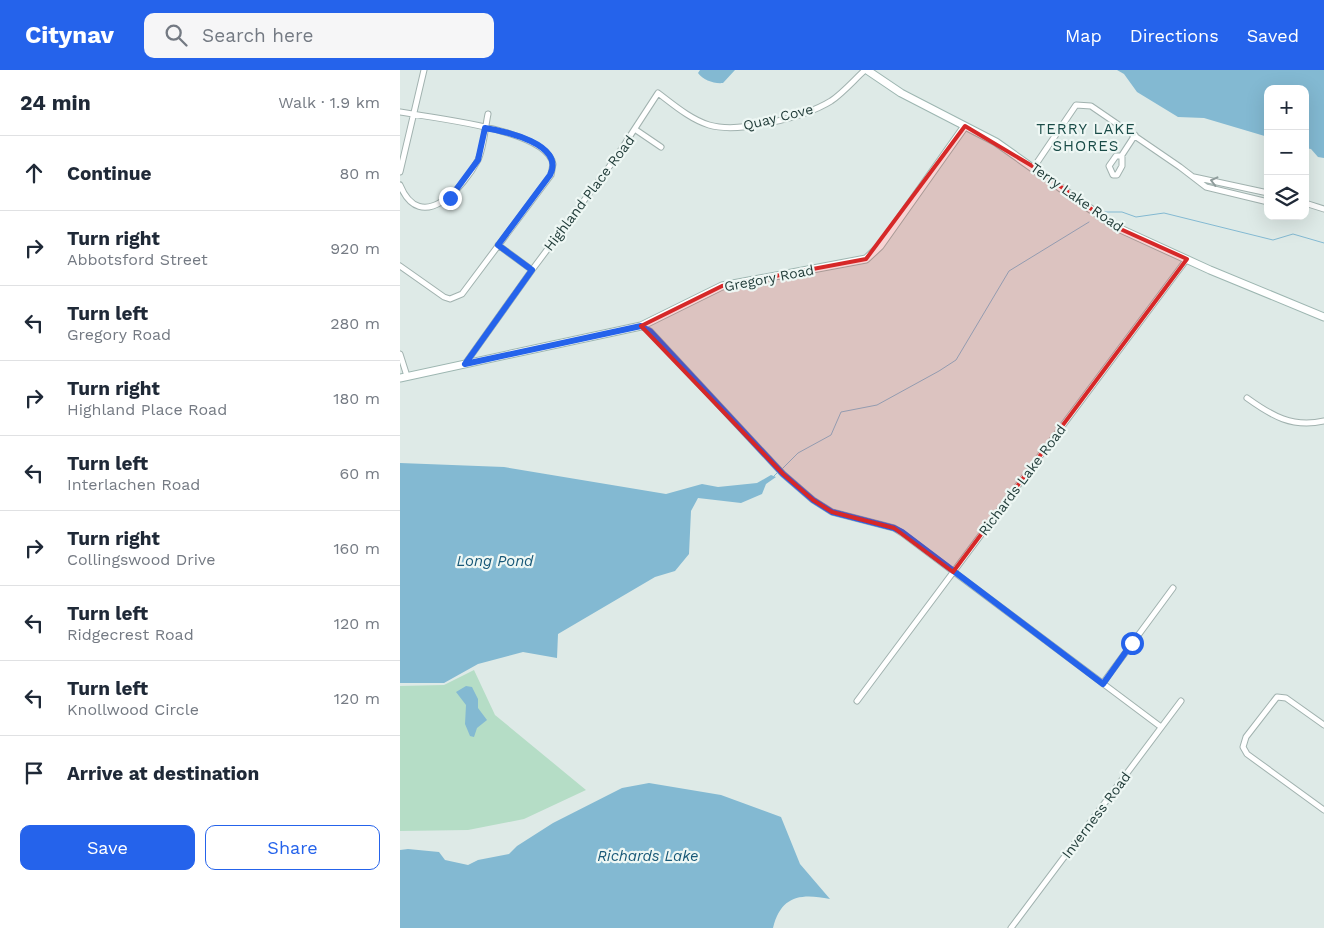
<!DOCTYPE html>
<meta charset="utf-8">
<style>
body{margin:0;font-family:"Work Sans",sans-serif;background:#f6f6f7;color:#1f2937}
.controls{position:absolute;right:15px;top:15px;display:grid;overflow:hidden;border-radius:10px;box-shadow:0 5px 20px #0002}
.controls button{width:45px;height:45px;display:grid;place-items:center;padding:0;border:0;border-bottom:1px solid #e0e1e3;background:#fff;color:#1f2937;font:25px sans-serif}
.stop{position:absolute;width:15px;height:15px;margin:-11px;border:4px solid #2563eb;border-radius:50%;background:#fff}
.stop.end{background:#2563eb;border-color:#fff;box-shadow:0 1px 5px #0008}
.list{margin:0;padding:0;list-style:none}
h2{display:flex;justify-content:space-between;align-items:center;height:65px;margin:0;padding:0 20px;font-size:21px}
h2 small{font-size:16px;font-weight:400;color:#747a83}
.list li{display:grid;grid-template-columns:32px 1fr auto;gap:15px;align-items:center;box-sizing:border-box;height:75px;padding:0 20px;border-top:1px solid #e0e1e3}
.list b{display:block;font-size:19px;white-space:nowrap}
.list p{margin:0;font-size:16px;white-space:nowrap;color:#747a83}
.list em{font-size:16px;font-style:normal;color:#747a83}
.actions{display:flex;gap:10px;padding:15px 20px}
.actions a{flex:1;padding:11px 0;border:1px solid #2563eb;border-radius:10px;text-align:center;font-size:18px;color:#2563eb}
.actions .main{background:#2563eb;color:#fff}
.icon{flex:none;width:28px;height:28px;fill:none;stroke:currentColor;stroke-width:2;stroke-linecap:round;stroke-linejoin:round}
.map{position:relative;flex:none;width:924px;height:858px;overflow:hidden}
header{display:flex;align-items:center;gap:30px;box-sizing:border-box;height:70px;padding:0 25px;background:#2563eb;color:#fff}
header strong{font-size:24px}
nav{display:flex;gap:28px;margin-inline-start:auto;font-size:18px}
.search{width:350px;height:45px;background:#f6f6f7;display:flex;align-items:center;gap:12px;box-sizing:border-box;padding:0 18px;border-radius:10px;color:#747a83;font-size:19px}
main{display:flex}
aside{flex:1;background:#fff}
.map>svg:first-child{display:block}
</style>
<header>
<strong>Citynav</strong>
<div class="search"><svg class="icon" aria-label="search" viewBox="0 0 24 24"><circle cx="10" cy="10" r="6"/><path d="M15 15l6 6"/></svg>Search here</div>
<nav><a>Map</a><a>Directions</a><a>Saved</a></nav>
</header>
<main>
<aside>
<h2>24 min<small>Walk · 1.9 km</small></h2>
<ul class="list">
<li><svg class="icon" aria-label="ahead" viewBox="0 0 24 24"><path d="M12 20V5M6 11l6-6 6 6"/></svg><div><b>Continue</b></div><em>80 m</em></li>
<li><svg class="icon" aria-label="right" viewBox="0 0 24 24"><path d="M7 20v-9h11M14 6l5 5-5 5"/></svg><div><b>Turn right</b><p>Abbotsford Street</p></div><em>920 m</em></li>
<li><svg class="icon" aria-label="left" viewBox="0 0 24 24"><path d="M17 20v-9H6M10 6l-5 5 5 5"/></svg><div><b>Turn left</b><p>Gregory Road</p></div><em>280 m</em></li>
<li><svg class="icon" aria-label="right" viewBox="0 0 24 24"><path d="M7 20v-9h11M14 6l5 5-5 5"/></svg><div><b>Turn right</b><p>Highland Place Road</p></div><em>180 m</em></li>
<li><svg class="icon" aria-label="left" viewBox="0 0 24 24"><path d="M17 20v-9H6M10 6l-5 5 5 5"/></svg><div><b>Turn left</b><p>Interlachen Road</p></div><em>60 m</em></li>
<li><svg class="icon" aria-label="right" viewBox="0 0 24 24"><path d="M7 20v-9h11M14 6l5 5-5 5"/></svg><div><b>Turn right</b><p>Collingswood Drive</p></div><em>160 m</em></li>
<li><svg class="icon" aria-label="left" viewBox="0 0 24 24"><path d="M17 20v-9H6M10 6l-5 5 5 5"/></svg><div><b>Turn left</b><p>Ridgecrest Road</p></div><em>120 m</em></li>
<li><svg class="icon" aria-label="left" viewBox="0 0 24 24"><path d="M17 20v-9H6M10 6l-5 5 5 5"/></svg><div><b>Turn left</b><p>Knollwood Circle</p></div><em>120 m</em></li>
<li><svg class="icon" aria-label="arrive" viewBox="0 0 24 24"><path d="M6 21V4h12l-3 4 3 4H6"/></svg><div><b>Arrive at destination</b></div></li>
</ul>
<div class="actions"><a class="main">Save</a><a>Share</a></div>
</aside>
<div class="map">
<svg width="924" height="858" viewBox="0 0 924 858">
<rect width="100%" height="100%" fill="#deeae7"/>
<path fill="#b5ddc6" d="M 74,600 L 95,645 L 186,720 L 124,749 L 68,760 L 0,761 L 0,616 L 44,615 Z"/>
<path fill="#83b9d2" d="M 300,0 L 335,0 L 323,13 C 314,14 303,10 298,3 Z
M 717,0 L 924,0 L 924,88 L 918,87 L 911,79 L 905,78 L 905,19 L 868,19 L 868,67 L 804,48 L 778,47 L 737,22 L 724,4 Z
M 0,393 L 104,397 L 266,424 L 302,414 L 318,417 L 357,413 L 371,405 L 376,407 L 366,414 L 362,424 L 341,433 L 298,428 L 291,441 L 289,484 L 275,501 L 255,507 L 158,564 L 157,588 L 123,582 L 78,594 L 44,613 L 0,613 Z
M 66,616 L 72,617 L 78,629 L 78,638 L 87,650 L 77,658 L 74,667 L 70,666 L 65,654 L 66,635 L 56,622 Z
M 249,713 L 321,725 L 381,747 L 400,794 L 430,829 C 400,823 381,826 373,858 L 0,858 L 0,780 L 8,779 L 39,782 L 45,790 L 68,795 L 78,790 L 109,784 L 117,776 L 153,753 L 222,718 Z"/>
<g fill="none" stroke-linecap="round" stroke-linejoin="round">
<path stroke="#83b9d2" stroke-width="1" d="M 705,142 L 722,142 L 736,147 L 764,143 L 873,170 L 893,164 L 924,173
M 381,400 L 398,383 L 431,365 L 441,342 L 477,335 L 539,301 L 556,290 L 609,201 L 689,152
M 374,406 L 378,402"/>
<g stroke="#a1b2af" stroke-width="7">
<path id="street" d="M 0,42 C 31,48 147,59 153,94 L 151,105 L 62,224 L 50,229 L 44,227 L 0,196
M 236,60 L 261,77
M 722,85 L 722,96 L 717,105 L 713,105 L 709,96 L 716,86 L 721,86 L 722,85 L 735,65
M 634,97 L 676,35 L 691,36 L 780,97 L 806,117 L 868,132
M 0,102 L 24,0
M 794,107 L 868,123
M 0,115 C 21,166 64,117 78,90 C 84,77 85,58 88,44
M 905,133 L 924,139
M 98,175 L 132,200
M 241,256 L 250,261 L 383,404 L 413,430 L 432,442 L 494,458 L 502,463 L 761,657
M 0,284 L 7,306
M 65,294 L 132,200 L 215,89 L 258,23 C 274,35 290,49 309,55 C 339,64 405,47 431,31 C 443,23 454,10 465,0
M 847,328 C 872,346 892,358 924,351
M 703,613 L 773,518
M 457,631 L 787,189
M 924,655 L 886,628 L 877,627 L 846,667 L 843,677 L 847,684 L 924,740
M 611,858 L 781,631"/>
</g>
<g stroke="#9db6b1" stroke-width="9">
<path id="secondary" d="M 467,0 L 501,23 L 596,72 L 716,157 L 810,200 L 924,247
M 0,308 L 241,256 L 322,216 L 466,189 L 480,176 L 565,56"/>
</g>
<use href="#street" stroke="#fff" stroke-width="5"/>
<use href="#secondary" stroke="#fff" stroke-width="7"/>
</g>
<defs><path id="oneway-chevron" d="M-2-3.5L2.5 0L-2 3.5" fill="none" stroke-width="1.6" stroke-linecap="round" stroke-linejoin="round" transform="scale(1.25)"/></defs>
<use stroke="#8f9c9b" href="#oneway-chevron" transform="translate(814 111) rotate(-166)"/>
<g fill="none" stroke-linecap="round" stroke-linejoin="round">
<path stroke="#2563eb" stroke-width="6" d="M 50,128 L 78,90 L 85,58 C 104,61 166,74 150,105 L 98,175 L 132,200 L 65,294 L 241,256 L 250,261 L 383,404 L 413,430 L 432,442 L 494,458 L 502,462 L 703,614 L 732,573"/>
</g>
<path fill="#d62828" fill-opacity="0.2" stroke="#d62828" stroke-width="4" stroke-linejoin="round" d="M 565,56 L 634,97 L 716,157 L 787,189 L 553,502 L 494,458 L 432,442 L 413,430 L 383,404 L 241,256 L 322,216 L 466,189 Z"/>
<g text-anchor="middle" dominant-baseline="central" stroke-width="4.5" stroke-linejoin="round" paint-order="stroke">
<g font-size="14" fill="#1f3a37" stroke="#eef7f4">
<text transform="translate(378 47) rotate(-14)">Quay Cove</text>
<text transform="translate(189 123) rotate(-53)">Highland Place Road</text>
<text transform="translate(677 127) rotate(35)">Terry Lake Road</text>
<text transform="translate(369 208) rotate(-11)">Gregory Road</text>
<text transform="translate(622 410) rotate(-53)">Richards Lake Road</text>
<text transform="translate(696 745) rotate(-53)">Inverness Road</text>
</g>
<g font-size="15" letter-spacing="1" fill="#1a4c48" stroke="#eef7f4">
<text x="686" y="59">TERRY LAKE<tspan x="686" dy="17">SHORES</tspan></text>
</g>
<g font-size="15" font-style="italic" fill="#185877" stroke="#eef7f4">
<text x="95" y="491">Long Pond</text>
<text x="248" y="786">Richards Lake</text>
</g>
</g>
</svg>
<div class="controls">
<button>+</button>
<button>−</button>
<button><svg class="icon" aria-label="layers" viewBox="0 0 24 24"><path d="M12 4l9 5-9 5-9-5zM3 14l9 5 9-5"/></svg></button>
</div>
<div class="stop" style="left:732px;top:573px"></div>
<div class="stop end" style="left:50px;top:128px"></div>
</div>
</main>
